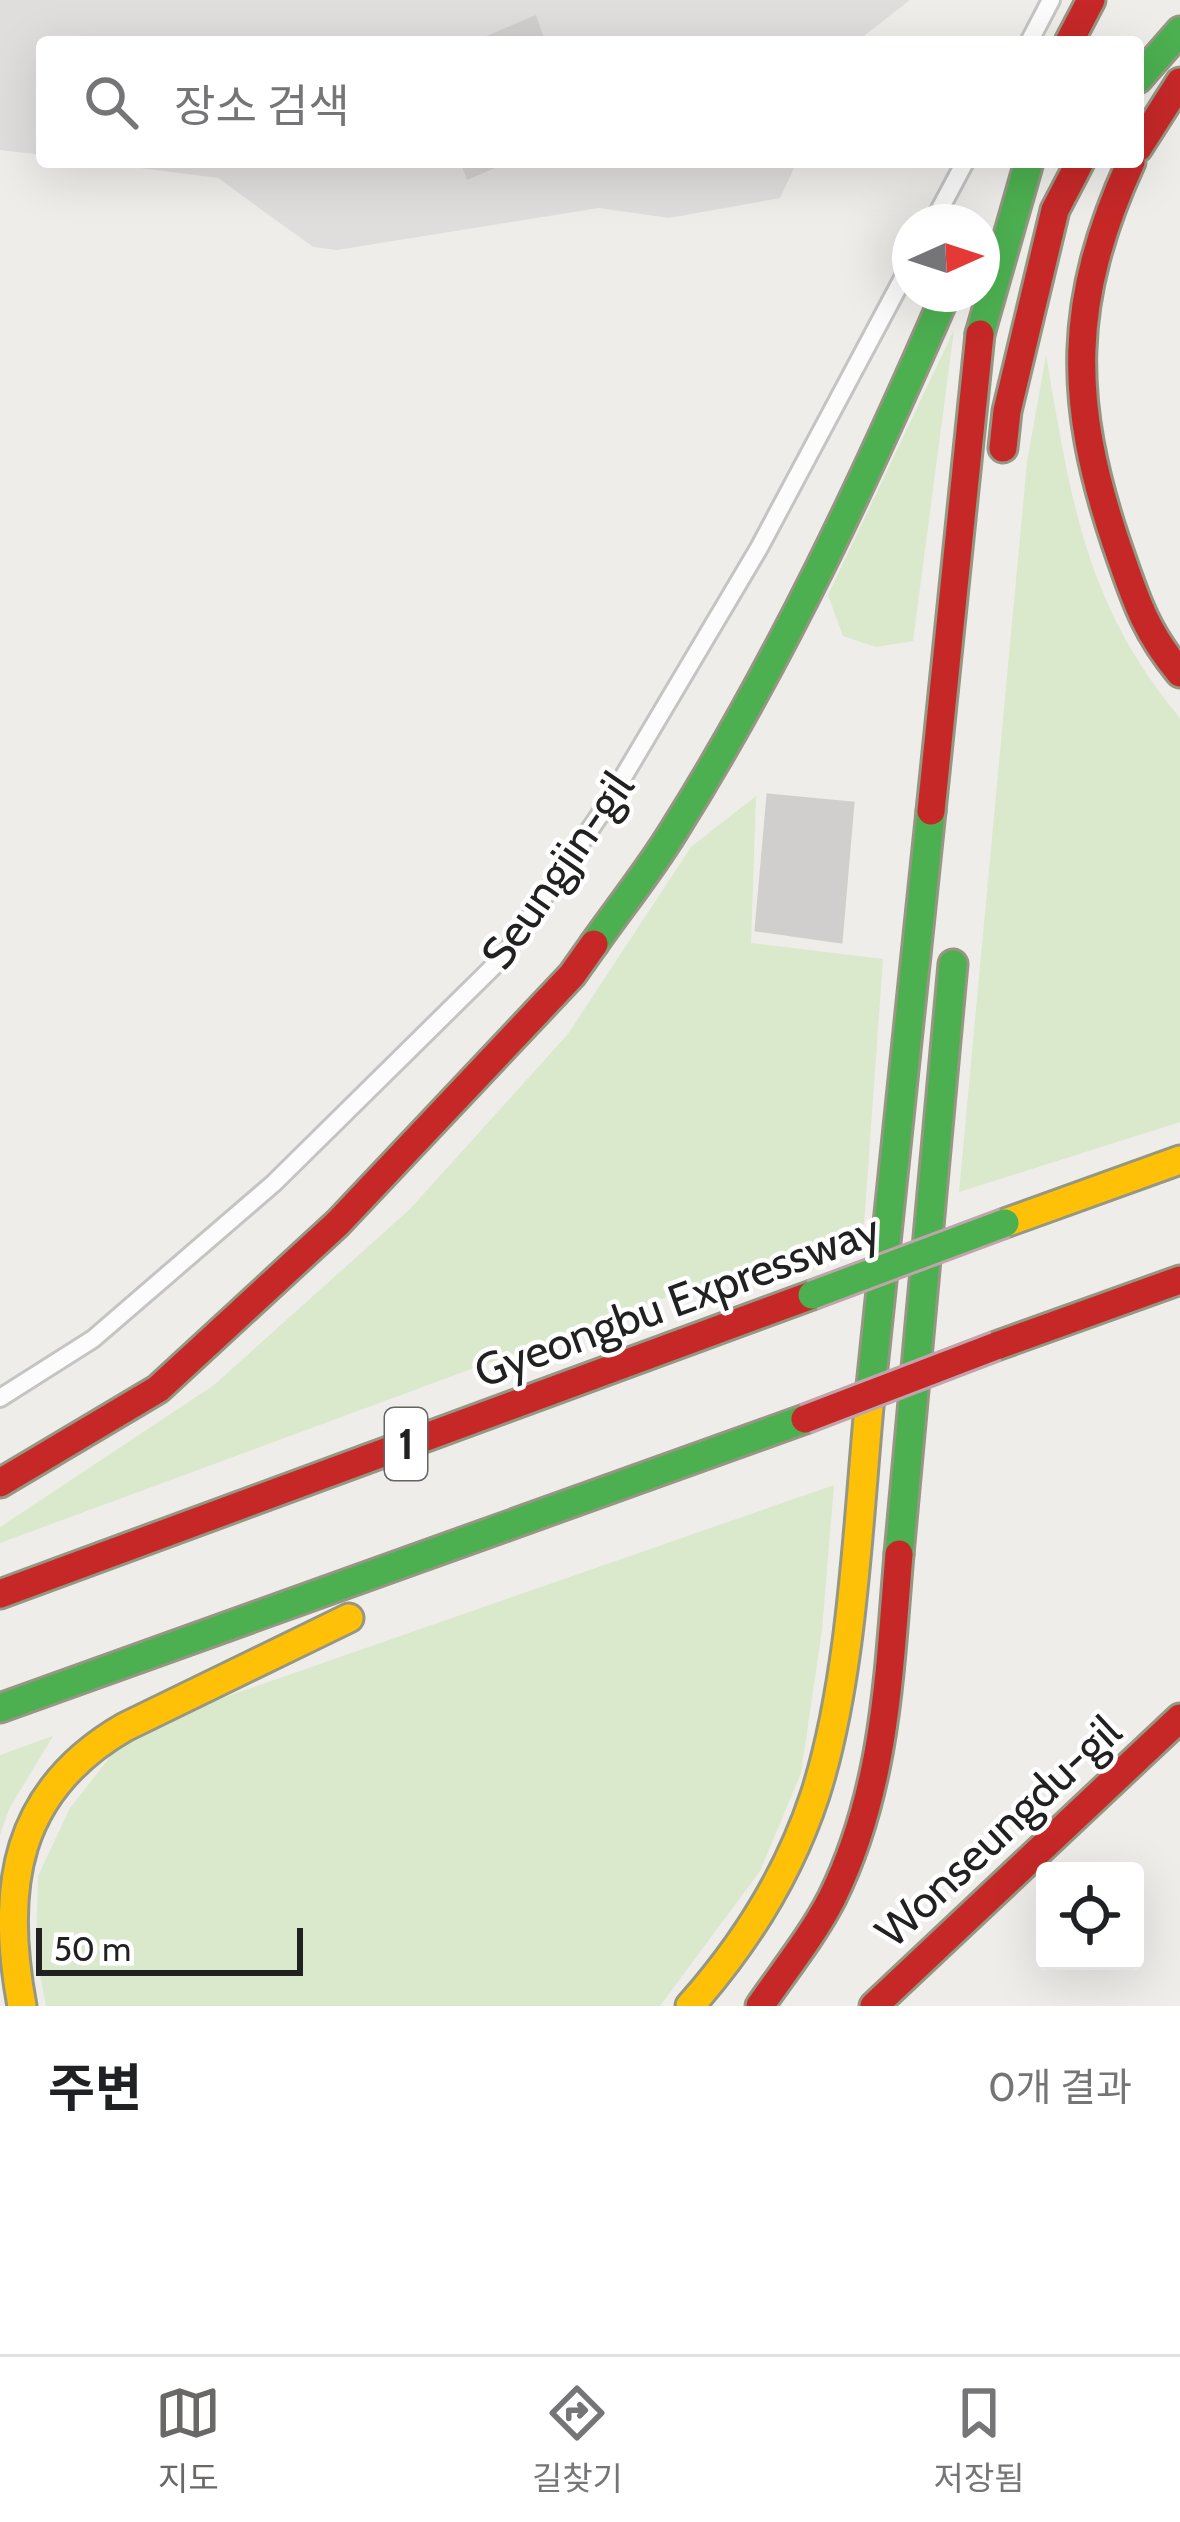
<!DOCTYPE html>
<html lang="ko">
<meta charset="utf-8">
<style>
body{margin:0;font-family:Cabin,"Noto Sans KR",sans-serif;background:#f6f6f6;color:#202124}
.controls{position:absolute;right:36px;bottom:36px;display:grid;overflow:hidden;border-radius:12px;box-shadow:0 12px 48px #0002}
.controls button{width:108px;height:108px;display:grid;place-items:center;padding:0;border:0;border-bottom:3px solid #e0e0e0;background:#fff;color:#202124;font:60px sans-serif}
.compass{position:absolute;left:892px;top:204px;width:108px;height:108px;border-radius:50%;background:#fff;box-shadow:0 12px 48px #0002;rotate:87deg}
.scale{position:absolute;left:36px;bottom:30px;width:267px;box-sizing:border-box;padding-left:12px;border:6px solid #212121;border-top:0;font-size:33px;line-height:42px;white-space:nowrap;color:#212121;-webkit-text-stroke:9px #fff;paint-order:stroke}
.list{margin:0;padding:0;list-style:none}
h2{display:flex;justify-content:space-between;align-items:center;height:156px;margin:0;padding:0 48px;font-size:51px}
h2 small{font-size:39px;font-weight:400;color:#757577}
.icon{flex:none;width:66px;height:66px;fill:none;stroke:currentColor;stroke-width:2;stroke-linecap:round;stroke-linejoin:round}
.map{position:relative;flex:none;width:1180px;height:2006px;overflow:hidden}
.search{position:absolute;background:#fff;box-shadow:0 12px 48px #0002;left:36px;right:36px;top:36px;height:132px;display:flex;align-items:center;gap:30px;box-sizing:border-box;padding:0 42px;border-radius:12px;color:#757577;font-size:45px}
.sheet{height:348px;background:#fff}
nav{display:flex;justify-content:space-around;align-items:center;box-sizing:border-box;height:168px;border-top:3px solid #e0e0e0;background:#fff;font-size:33px;color:#757577}
nav a{display:grid;justify-items:center;gap:6px}
nav .on{color:#696867}
.map>svg:first-child{display:block}
</style>
<div class="map">
<svg width="1180" height="2006" viewBox="0 0 1180 2006">
<rect width="100%" height="100%" fill="#eeedea"/>
<path fill="#dae8cc" d="M 954,330 L 913,641 L 876,647 L 843,636 L 828,595 Z
M 1046,355 C 1071,498 1084,603 1180,718 L 1180,1122 L 959,1192 L 1027,462 Z
M 756,796 L 751,943 L 883,959 L 864,1224 L 0,1543 L 0,1527 L 214,1385 L 410,1209 L 568,1034 L 691,847 Z
M 834,1485 L 822,1630 L 801,1773 L 760,1871 L 660,2006 L 46,2006 L 36,1954 L 38,1876 L 70,1808 L 121,1743 L 188,1710 Z
M 53,1736 L 9,1809 L 0,1835 L 0,1755 Z"/>
<path fill="#dfdedd" d="M 0,0 L 910,0 L 856,42 L 42,42 L 42,155 L 0,150 Z
M 94,162 L 797,162 L 780,198 L 669,218 L 599,208 L 337,250 L 313,247 L 218,178 Z"/>
<path fill="#d1cfcd" stroke="#d1cfcc" stroke-width="3" d="M 535,17 L 544,42 L 476,42 Z
M 462,162 L 505,162 L 468,178 Z
M 768,795 L 853,803 L 841,942 L 756,930 Z"/>
<g fill="none" stroke-linecap="round" stroke-linejoin="round">
<g stroke="#c4c4c2" stroke-width="22">
<path id="lane" d="M 1029,42 L 1051,0
M 933,222 L 965,162
M 0,1398 L 93,1339 L 274,1183 L 502,958 L 606,806 L 759,548 L 910,265"/>
</g>
<g stroke="#959783" stroke-width="33">
<path id="fast" d="M 1138,79 L 1180,31
M 980,334 L 1029,162
M 594,944 C 620,907 649,871 673,832 C 780,662 866,478 946,294
M 870,1396 L 931,811
M 899,1554 L 953,964
M 0,1708 L 805,1419"/>
</g>
<g stroke="#959783" stroke-width="33">
<path id="slow" d="M 1005,1223 L 1180,1160
M 22,2006 C 0,1888 14,1791 125,1727 L 349,1618
M 690,2006 C 745,1944 789,1874 815,1795 C 853,1677 858,1520 870,1396"/>
</g>
<g stroke="#959783" stroke-width="33">
<path id="jam" d="M 1069,42 L 1091,0
M 1138,148 L 1180,82
M 1131,162 C 1068,300 1068,400 1116,543 C 1135,597 1143,628 1180,673
M 1003,448 L 1007,411 L 1055,210 L 1080,162
M 931,811 L 980,334
M 996,1346 L 1180,1280
M 0,1483 L 158,1389 L 338,1223 L 572,975 L 594,944
M 0,1594 L 812,1295
M 760,2006 C 784,1971 813,1935 832,1898 C 886,1789 889,1672 899,1554
M 874,2006 L 1180,1718"/>
</g>
<use href="#lane" stroke="#fcfcfc" stroke-width="16"/>
<use href="#fast" stroke="#4caf50" stroke-width="27"/>
<use href="#slow" stroke="#ffc107" stroke-width="27"/>
<use href="#jam" stroke="#c62828" stroke-width="27"/>
<g stroke="#c0a4ab" stroke-width="33" stroke-linecap="butt">
<path id="fast-bridge" d="M 812,1295 L 1005,1223"/>
</g>
<g stroke="#c0a4ab" stroke-width="33" stroke-linecap="butt">
<path id="jam-bridge" d="M 805,1419 L 996,1346"/>
</g>
<use href="#fast-bridge" stroke="#4caf50" stroke-width="27"/>
<use href="#jam-bridge" stroke="#c62828" stroke-width="27"/>
</g>
<g text-anchor="middle" dominant-baseline="central" stroke-width="9" stroke-linejoin="round" paint-order="stroke">
<rect fill="#fff" stroke="#646464" stroke-width="3" x="385" y="1408" width="42" height="72" rx="9"/>
<g font-size="42" font-weight="bold" fill="#212121">
<text x="406" y="1444">1</text>
</g>
<g font-size="45" fill="#212121" stroke="#fff">
<text transform="translate(557 870) rotate(-55)">Seungjin-gil</text>
<text transform="translate(677 1300) rotate(-20)">Gyeongbu Expressway</text>
<text transform="translate(998 1831) rotate(-43)">Wonseungdu-gil</text>
</g>
</g>
</svg>
<div class="controls">
<button><svg class="icon" aria-label="locate" viewBox="0 0 24 24"><circle cx="12" cy="12" r="6"/><path d="M12 2v4M12 18v4M2 12h4M18 12h4"/></svg></button>
</div>
<svg class="compass" viewBox="-18 -18 36 36"><path d="M0-13l5 13h-10z" fill="#e53935"/><path d="M0 13l5-13h-10z" fill="#757577"/></svg>
<div class="scale">50 m</div>
<div class="search"><svg class="icon" aria-label="search" viewBox="0 0 24 24"><circle cx="10" cy="10" r="6"/><path d="M15 15l6 6"/></svg>장소 검색</div>
</div>
<section class="sheet">
<h2>주변<small>0개 결과</small></h2>
<ul class="list">
</ul>
</section>
<nav>
<a class="on"><svg class="icon" aria-label="map" viewBox="0 0 24 24"><path d="M3 6l6-2 6 2 6-2v14l-6 2-6-2-6 2zM9 4v14M15 6v14"/></svg>지도</a>
<a><svg class="icon" aria-label="directions" viewBox="0 0 24 24"><path d="M12 3l9 9-9 9-9-9zM9 14v-3h6M13 9l2 2-2 2"/></svg>길찾기</a>
<a><svg class="icon" aria-label="saved" viewBox="0 0 24 24"><path d="M7 4h10v16l-5-4-5 4z"/></svg>저장됨</a>
</nav>
